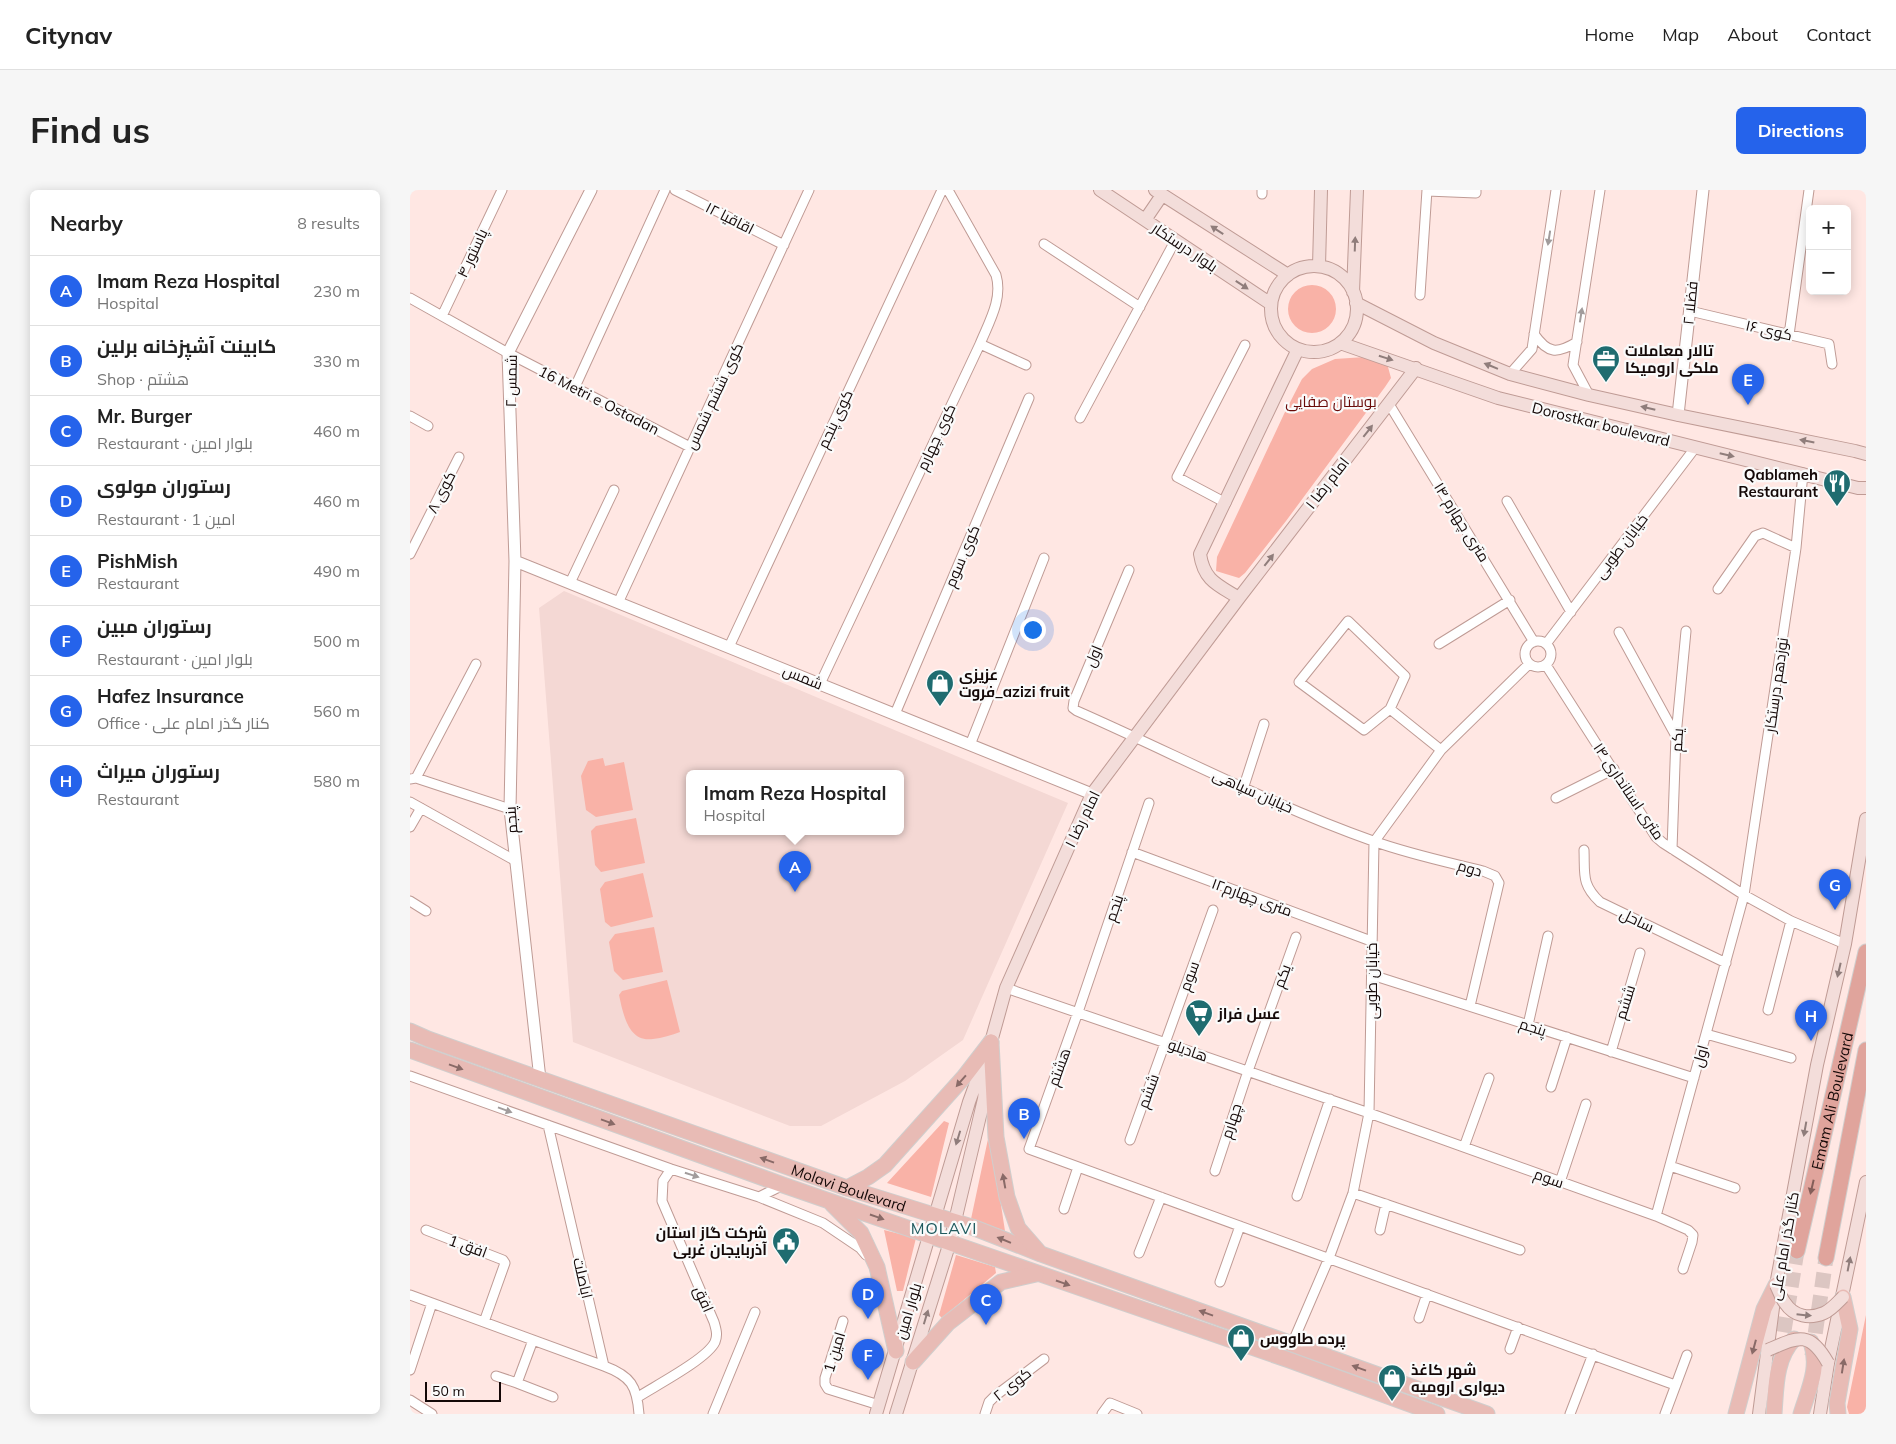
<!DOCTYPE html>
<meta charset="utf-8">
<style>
body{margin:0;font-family:Mulish,Cairo,sans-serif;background:#f6f6f6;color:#222}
.controls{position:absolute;right:15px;top:15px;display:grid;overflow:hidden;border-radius:8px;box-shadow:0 2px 12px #0003}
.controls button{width:45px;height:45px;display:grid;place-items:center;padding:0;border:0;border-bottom:1px solid #e0e0e0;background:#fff;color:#222;font:25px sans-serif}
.scale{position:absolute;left:15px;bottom:12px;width:76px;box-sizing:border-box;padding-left:5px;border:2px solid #140807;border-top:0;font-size:14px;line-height:18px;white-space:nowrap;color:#140807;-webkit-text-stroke:4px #fafafa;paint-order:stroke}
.you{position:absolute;left:622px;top:439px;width:18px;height:18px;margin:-12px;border:4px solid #fff;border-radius:50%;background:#1a73e8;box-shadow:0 0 0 8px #1a73e833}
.badge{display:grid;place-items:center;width:32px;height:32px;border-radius:50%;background:#2563eb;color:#fff;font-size:16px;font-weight:700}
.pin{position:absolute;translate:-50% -41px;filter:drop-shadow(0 1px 2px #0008)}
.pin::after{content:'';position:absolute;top:26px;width:18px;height:15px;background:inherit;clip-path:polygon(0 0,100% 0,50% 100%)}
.popup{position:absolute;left:276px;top:580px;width:218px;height:65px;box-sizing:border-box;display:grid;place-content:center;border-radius:8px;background:#fff;filter:drop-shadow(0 1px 4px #0005);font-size:16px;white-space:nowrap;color:#767676}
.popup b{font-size:19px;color:#222}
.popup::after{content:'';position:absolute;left:50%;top:100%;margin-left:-10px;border:10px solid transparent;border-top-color:#fff}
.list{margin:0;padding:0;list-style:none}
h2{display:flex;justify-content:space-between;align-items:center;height:65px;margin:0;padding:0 20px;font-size:21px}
h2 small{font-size:16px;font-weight:400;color:#767676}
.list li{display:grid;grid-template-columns:32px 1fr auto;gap:15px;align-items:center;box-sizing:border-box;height:70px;padding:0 20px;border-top:1px solid #e0e0e0}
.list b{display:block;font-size:19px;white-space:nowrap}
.list p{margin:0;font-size:16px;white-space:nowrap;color:#767676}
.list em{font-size:16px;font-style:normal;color:#767676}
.map{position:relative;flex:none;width:1456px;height:1224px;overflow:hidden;border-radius:8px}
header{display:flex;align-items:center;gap:30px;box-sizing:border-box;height:70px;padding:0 25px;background:#fff;border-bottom:1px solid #e0e0e0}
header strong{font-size:24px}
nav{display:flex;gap:28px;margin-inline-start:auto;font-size:18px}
.intro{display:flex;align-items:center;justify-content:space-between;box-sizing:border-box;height:120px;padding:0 30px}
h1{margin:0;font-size:35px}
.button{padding:12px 22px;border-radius:8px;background:#2563eb;color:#fff;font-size:18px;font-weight:700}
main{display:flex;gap:30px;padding:0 30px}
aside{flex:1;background:#fff;border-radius:8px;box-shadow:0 2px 12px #0003}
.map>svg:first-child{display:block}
</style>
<header>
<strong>Citynav</strong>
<nav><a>Home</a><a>Map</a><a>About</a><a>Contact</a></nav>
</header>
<div class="intro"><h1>Find us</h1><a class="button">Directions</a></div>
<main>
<aside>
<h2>Nearby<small>8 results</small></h2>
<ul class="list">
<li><span class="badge">A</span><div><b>Imam Reza Hospital</b><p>Hospital</p></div><em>230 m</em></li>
<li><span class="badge">B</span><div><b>کابینت آشپزخانه برلین</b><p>Shop · هشتم</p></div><em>330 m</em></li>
<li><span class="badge">C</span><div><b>Mr. Burger</b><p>Restaurant · بلوار امین</p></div><em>460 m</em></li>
<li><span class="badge">D</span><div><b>رستوران مولوی</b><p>Restaurant · امین 1</p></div><em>460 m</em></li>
<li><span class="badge">E</span><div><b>PishMish</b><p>Restaurant</p></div><em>490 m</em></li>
<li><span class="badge">F</span><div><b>رستوران مبین</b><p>Restaurant · بلوار امین</p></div><em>500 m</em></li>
<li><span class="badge">G</span><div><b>Hafez Insurance</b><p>Office · کنار گذر امام علی</p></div><em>560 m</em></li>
<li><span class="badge">H</span><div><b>رستوران میراث</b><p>Restaurant</p></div><em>580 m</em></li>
</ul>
</aside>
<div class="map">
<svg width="1456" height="1224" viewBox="0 0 1456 1224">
<rect width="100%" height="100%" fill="#ffe7e3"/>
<path fill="#f4d8d4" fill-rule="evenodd" d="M 154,401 L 658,613 L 553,850 L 495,891 L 411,936 L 380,936 L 163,852 L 129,418 ZM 280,583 L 490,583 L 490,641 L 280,641 Z"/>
<path fill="#f9b2a7" d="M878 119a24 24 0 1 1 48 0a24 24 0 1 1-48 0Z
M 955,167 L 973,170 L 978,177 L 981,188 L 975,197 L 876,331 L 835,383 L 829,388 L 806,381 L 807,367 L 874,224 L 892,189 L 902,179 L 925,169 Z
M 193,568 L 195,576 L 214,572 L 223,620 L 186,627 L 176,620 L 171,586 L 178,571 Z
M 226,628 L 235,673 L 191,682 L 185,675 L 181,641 L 186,636 Z
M 233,683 L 243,727 L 201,737 L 195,732 L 190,699 L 195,692 Z
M 244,737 L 253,782 L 213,790 L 204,781 L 199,752 L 205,744 Z
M 257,790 L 270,842 C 262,845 252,848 243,849 C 218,853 213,823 209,805 L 212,801 Z
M 534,931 L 539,933 L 521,1007 L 477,993 Z
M 578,949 L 581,950 L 595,1041 L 561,1029 Z
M 474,1040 L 506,1048 L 493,1101 L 487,1101 Z
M 546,1065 L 585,1077 L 586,1083 L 532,1128 L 529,1125 Z
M 1456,1125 L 1456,1224 L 1439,1224 L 1437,1217 Z"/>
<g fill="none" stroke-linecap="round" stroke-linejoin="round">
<path stroke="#dcc6c2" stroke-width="15" stroke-dasharray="15 8" stroke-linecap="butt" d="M 1370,1165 L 1387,1061
M 1402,1166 L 1416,1068"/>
<g stroke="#bf9b95" stroke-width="11">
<path id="minor" d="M 265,0 L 374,55
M 852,0 L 852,4
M 1017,1 L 1066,3 L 1066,0
M 634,54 L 730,117
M 1010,105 L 1017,0
M 0,108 L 98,163 L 280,257
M 1280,121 L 1419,154 L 1422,174
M 32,126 L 92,0
M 1124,144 C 1138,164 1147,164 1167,152
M 1379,145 L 1399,0
M 570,154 L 616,175
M 1100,184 L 1122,159 L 1146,0
M 165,197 L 255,0
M 1179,205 L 1163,175 L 1190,0
M 979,214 L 1124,452
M 0,226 L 18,236
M 670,228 L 765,51
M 1097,311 L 1161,422
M 816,313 L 767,287 L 835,155
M 0,364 L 49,267
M 719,380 L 664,511 L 663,518 L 667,521 C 765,564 861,615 963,651 C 999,664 1037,672 1073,681 L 1085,686 L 1089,693 L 1060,816
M 160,393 L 204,300
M 1308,399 L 1345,346 L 1353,343 L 1386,358
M 208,413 L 399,0
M 938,431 L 995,486 L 980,519 L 954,540 L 889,492 Z
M 1209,442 L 1266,546
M1115 464a13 13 0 1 1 26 0a13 13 0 1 1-26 0Z
M 1029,454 L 1100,410
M 1136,454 L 1285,258
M 319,457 L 532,0
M 1136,475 L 1246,647 L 1253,653 L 1334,705 L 1381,731 L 1435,754
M 410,494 L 570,154 C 579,132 593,109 586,85 L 538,0
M 980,519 L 1031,560
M 485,524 L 619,208
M 560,555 L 634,368
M 6,588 L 66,474
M 0,589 L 6,588 L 100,619
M 833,599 L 854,534
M 1146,608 L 1204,579
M 0,612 L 104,670
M 739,613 L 668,822 L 619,959 L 1265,1195
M 0,637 L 11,618
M 1262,659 L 1266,546 L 1276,441
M 1174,660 C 1175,684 1171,694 1190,712 L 1316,773
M 722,662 L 961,751
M 0,711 L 16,721
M 962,785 L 1284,888
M 596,798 L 959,923 L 1246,1026 L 1278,1040 L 1283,1045 L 1282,1052 L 1273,1079
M 1358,820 L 1381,731
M 1118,835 L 1138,746
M 1296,844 L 1381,868
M 1201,862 L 1230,763
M 0,886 L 261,979 L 349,1007 L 413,1033 L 450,1058 L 456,1065
M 1141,897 L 1157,847
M 138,935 L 194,1176 C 221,1186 227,1196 229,1224
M 720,950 L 803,720
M 1054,957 L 1079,888
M 1260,976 L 1325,998
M 805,981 L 838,881 L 886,747
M 1150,992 L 1176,914
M 943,1003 L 1110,1060
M 887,1006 L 920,909
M 349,1007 L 373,995
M 654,1019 L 668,977
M 1246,1026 L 1334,705 L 1386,358 L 1393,283
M 16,1040 L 93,1070 L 95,1073 L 74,1132
M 970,1040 L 976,1014
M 729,1063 L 751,1007
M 810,1092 L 830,1036
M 0,1105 L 194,1176
M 1009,1128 L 1017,1104
M 433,1131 L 415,1188 L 415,1194 L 418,1199 L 469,1215
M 123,1150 L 107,1193 L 143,1207
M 882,1154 L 919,1068 L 943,1003 L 959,923 L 964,652 L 1031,560 L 1119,474
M 1100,1159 L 1108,1137
M 0,1180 L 22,1113
M 86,1186 L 107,1193
M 228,1207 C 245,1196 297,1169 305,1152 C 308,1145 306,1139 304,1132 L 252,1011 L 253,991 L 261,979
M 0,1210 L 22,1224
M 303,1224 L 345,1122
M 575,1224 L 579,1212 L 585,1206 L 634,1169
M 692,1224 L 700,1213 L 727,1224
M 1160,1224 L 1183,1164
M 1255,1224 L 1277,1165"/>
</g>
<g stroke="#bf9b95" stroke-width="13">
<path id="tertiary" d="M 1268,225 L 1293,0
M 105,371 L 682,604
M 130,889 L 100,619 L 105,371 L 98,163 L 181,0"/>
</g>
<g stroke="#bf9b95" stroke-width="14">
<path id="secondary" d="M 690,0 L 861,114
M 745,0 L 878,85
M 735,30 L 752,5
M 909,76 L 911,0
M861 119a43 43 0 1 1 86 0a43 43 0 1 1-86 0Z
M 943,102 L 947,0
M 946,113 L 1024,153 L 1100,184 L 1179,205 L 1268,225 L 1445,261 L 1456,264
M 930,153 L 1088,208 L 1448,298 L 1456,298
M 829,408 C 808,395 794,391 790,364 L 888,159
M 466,1224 L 559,912 L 581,852 L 596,798 L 682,604 L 829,408 L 1006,178
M 486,1224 L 540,1052 L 574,909 L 578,876
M 1349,1224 L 1366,1095 L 1407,875 L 1435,754 L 1456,629
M 1410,1224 L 1418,1173 L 1456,992"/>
</g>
<g stroke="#d0cecd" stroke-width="17">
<g id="primary">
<path id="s1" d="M 0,841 L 18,849 L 437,998 L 562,1037 L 631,1064 L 1077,1224"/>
<path d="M 581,852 L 586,947 L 597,1007 L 608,1038 L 628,1061"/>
<path d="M 0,860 L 373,995 L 879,1170 L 1027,1224"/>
<path d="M 437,998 L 458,987 L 475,975 L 554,887 L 581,852"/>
<path d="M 422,1014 L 451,1043 L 467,1077 L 486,1161"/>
<path d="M 503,1172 L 538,1133 L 591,1092 L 626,1084"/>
<path d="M 1326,1224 L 1354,1119 L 1366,1095"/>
<path d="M 1364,1224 C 1366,1198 1365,1169 1384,1149"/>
<path d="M 1391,1224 C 1399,1198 1410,1178 1401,1152"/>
<path d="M 1428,1224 L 1427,1213 L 1440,1139 L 1433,1107"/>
</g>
</g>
<g stroke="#d0cecd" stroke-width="17">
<g id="trunk">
<path id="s2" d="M 1387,1061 L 1456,762"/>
<path d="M 1416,1068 L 1456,860"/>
</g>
</g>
<use href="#minor" stroke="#fff" stroke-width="9"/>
<use href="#tertiary" stroke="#fff" stroke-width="11"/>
<use href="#secondary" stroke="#f3ddda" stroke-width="12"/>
<use href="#primary" stroke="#e8bbb5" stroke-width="15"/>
<use href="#trunk" stroke="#e0a49c" stroke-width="15"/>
<g stroke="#bf9b95" stroke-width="14" stroke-linecap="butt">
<path id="secondary-bridge" d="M 1366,1095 C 1369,1101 1371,1108 1375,1113 C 1384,1127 1400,1129 1414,1123 C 1421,1120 1427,1113 1433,1107
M 1358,1160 C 1388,1147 1399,1140 1418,1173"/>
</g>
<use href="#secondary-bridge" stroke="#f3ddda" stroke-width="12"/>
</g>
<defs><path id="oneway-solid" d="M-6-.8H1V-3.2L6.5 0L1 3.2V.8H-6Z" transform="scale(1.25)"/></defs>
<g fill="#8f7d7b">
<use href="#oneway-solid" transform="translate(807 40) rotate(-147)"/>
<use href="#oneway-solid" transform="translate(945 54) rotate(-88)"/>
<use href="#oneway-solid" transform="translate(832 95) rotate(33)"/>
<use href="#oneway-solid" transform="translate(976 168) rotate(18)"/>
<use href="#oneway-solid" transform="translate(1081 176) rotate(-158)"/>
<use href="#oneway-solid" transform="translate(1238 218) rotate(-167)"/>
<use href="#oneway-solid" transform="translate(958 241) rotate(-52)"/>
<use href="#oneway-solid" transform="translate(1397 251) rotate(-169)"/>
<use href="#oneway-solid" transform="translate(1317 265) rotate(13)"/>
<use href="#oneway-solid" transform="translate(859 370) rotate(-52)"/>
<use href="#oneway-solid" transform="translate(1429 780) rotate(103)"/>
<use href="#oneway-solid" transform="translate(1395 939) rotate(100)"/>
<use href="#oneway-solid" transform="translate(548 948) rotate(107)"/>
<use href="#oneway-solid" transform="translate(1439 1074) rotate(-79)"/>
<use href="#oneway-solid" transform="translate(1394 1125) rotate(6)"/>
<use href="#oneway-solid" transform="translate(516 1127) rotate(-73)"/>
</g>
<g fill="#a19c9c">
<use href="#oneway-solid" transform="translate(1139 48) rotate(99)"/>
<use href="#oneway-solid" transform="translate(1171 125) rotate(-81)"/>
<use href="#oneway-solid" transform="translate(95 920) rotate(20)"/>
<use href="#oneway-solid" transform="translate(282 985) rotate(18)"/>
</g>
<g fill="#896a67">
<use href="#oneway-solid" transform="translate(46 877) rotate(20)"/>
<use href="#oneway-solid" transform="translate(551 891) rotate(131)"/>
<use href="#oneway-solid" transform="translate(198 932) rotate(20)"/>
<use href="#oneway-solid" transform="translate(357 970) rotate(-160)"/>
<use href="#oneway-solid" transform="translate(594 991) rotate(-100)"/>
<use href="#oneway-solid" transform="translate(467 1027) rotate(19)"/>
<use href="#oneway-solid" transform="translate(594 1050) rotate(-158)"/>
<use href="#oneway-solid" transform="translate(653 1093) rotate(19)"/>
<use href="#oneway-solid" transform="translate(796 1123) rotate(-160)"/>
<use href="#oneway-solid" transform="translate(1344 1157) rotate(105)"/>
<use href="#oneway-solid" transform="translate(1433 1176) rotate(-81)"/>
<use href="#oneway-solid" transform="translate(949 1178) rotate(-160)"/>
</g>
<use fill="#845e59" href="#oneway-solid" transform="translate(1402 997) rotate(103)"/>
<defs>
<g id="office-pin" transform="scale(1.4375)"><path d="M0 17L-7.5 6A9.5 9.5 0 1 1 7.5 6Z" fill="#1f6c70" stroke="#fafafa"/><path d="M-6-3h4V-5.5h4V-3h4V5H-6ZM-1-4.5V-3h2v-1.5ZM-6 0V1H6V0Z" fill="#fff"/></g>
<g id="restaurant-pin" transform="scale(1.4375)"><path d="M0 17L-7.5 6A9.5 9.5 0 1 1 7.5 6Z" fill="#1f6c70" stroke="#fafafa"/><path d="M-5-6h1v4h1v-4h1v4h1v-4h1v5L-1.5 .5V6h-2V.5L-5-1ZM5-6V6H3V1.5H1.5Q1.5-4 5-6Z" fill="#fff"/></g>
<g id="shop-pin" transform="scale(1.4375)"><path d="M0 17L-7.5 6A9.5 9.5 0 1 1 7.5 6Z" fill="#1f6c70" stroke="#fafafa"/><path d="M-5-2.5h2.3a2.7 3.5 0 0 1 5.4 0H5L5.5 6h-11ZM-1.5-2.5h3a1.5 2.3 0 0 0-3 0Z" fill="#fff"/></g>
<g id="supermarket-pin" transform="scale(1.4375)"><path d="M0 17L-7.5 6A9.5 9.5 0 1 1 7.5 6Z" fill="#1f6c70" stroke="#fafafa"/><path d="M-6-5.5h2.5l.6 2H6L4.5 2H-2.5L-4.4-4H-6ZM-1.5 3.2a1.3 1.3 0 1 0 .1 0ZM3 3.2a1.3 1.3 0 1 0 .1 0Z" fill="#fff"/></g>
<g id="civic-pin" transform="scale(1.4375)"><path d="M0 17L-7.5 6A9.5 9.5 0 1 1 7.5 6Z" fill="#1f6c70" stroke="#fafafa"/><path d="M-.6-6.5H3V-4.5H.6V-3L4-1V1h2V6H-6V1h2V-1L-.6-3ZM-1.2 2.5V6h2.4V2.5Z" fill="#fff"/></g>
</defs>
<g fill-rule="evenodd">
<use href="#office-pin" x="1196" y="169"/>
<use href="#restaurant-pin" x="1427" y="293"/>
<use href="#shop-pin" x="530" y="493"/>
<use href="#supermarket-pin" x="789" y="823"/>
<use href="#civic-pin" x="376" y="1051"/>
<use href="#shop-pin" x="831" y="1148"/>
<use href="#shop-pin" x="982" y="1188"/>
</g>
<g text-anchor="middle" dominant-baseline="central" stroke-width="4.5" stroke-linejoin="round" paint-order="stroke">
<g font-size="15" fill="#140807" stroke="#fafafa">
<text transform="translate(320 28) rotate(27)">اقاقیا ۱۲</text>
<text transform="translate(775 57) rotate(34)">بلوار درستکار</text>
<text transform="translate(62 63) rotate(-65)">پاستور ۴</text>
<text transform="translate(1280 113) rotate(-84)">فضلا ۲</text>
<text transform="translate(1359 140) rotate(13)">کوی ۱۶</text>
<text transform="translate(101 191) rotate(-89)">شمس ۲</text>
<text transform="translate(304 206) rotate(-65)">کوی ششم شمس</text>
<text transform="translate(189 210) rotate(27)">16 Metri e Ostadan</text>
<text transform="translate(425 229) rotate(-65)">کوی پنجم</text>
<text transform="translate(1191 234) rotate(14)">Dorostkar boulevard</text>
<text transform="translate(526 247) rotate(-65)">کوی چهارم</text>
<text transform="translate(917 293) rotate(-52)">امام رضا ۱</text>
<text transform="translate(31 302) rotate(-63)">کوی ۸</text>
<text transform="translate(1052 332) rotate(58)">۱۴ متری چهارم</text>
<text transform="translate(1211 356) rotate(-53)">خیابان طوبی</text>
<text transform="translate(552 366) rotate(-67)">کوی سوم</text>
<text transform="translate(683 466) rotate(-67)">اول</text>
<text transform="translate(393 487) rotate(22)">شمس</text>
<text transform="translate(1366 495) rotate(-82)">نوزدهم درستکار</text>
<text transform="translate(1267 550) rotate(-86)">یکم</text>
<text transform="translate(843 601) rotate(24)">خیابان سپاهی</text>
<text transform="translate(1219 601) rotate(56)">۱۴ متری استانداری</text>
<text transform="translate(672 629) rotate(-64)">امام رضا ۱</text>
<text transform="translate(101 630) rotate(-94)">پنجم</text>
<text transform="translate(1060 678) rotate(17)">دوم</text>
<text transform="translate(842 707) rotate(20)">۱۲متری چهارم</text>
<text transform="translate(704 718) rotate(-71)">پنجم</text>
<text transform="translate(1227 730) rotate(26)">ساحل</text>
<text transform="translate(779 786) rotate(-70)">سوم</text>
<text transform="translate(872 786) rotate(-70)">یکم</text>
<text transform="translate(961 791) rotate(-90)">خیابان طوبی</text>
<text transform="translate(1215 812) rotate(-73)">ششم</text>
<text transform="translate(1123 837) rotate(18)">پنجم</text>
<text transform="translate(778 860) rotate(19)">هادیلو</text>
<text transform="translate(1290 866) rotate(-74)">اول</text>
<text transform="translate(649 877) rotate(-70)">هشتم</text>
<text transform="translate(738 901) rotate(-70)">ششم</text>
<text stroke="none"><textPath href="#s2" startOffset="154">Emam Ali Boulevard</textPath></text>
<text transform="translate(821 931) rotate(-72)">چهارم</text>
<text transform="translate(1139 988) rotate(20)">سوم</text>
<text stroke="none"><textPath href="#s1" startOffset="466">Molavi Boulevard</textPath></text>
<text transform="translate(58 1056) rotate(20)">افق 1</text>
<text transform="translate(1374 1056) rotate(-80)">کنار گذر امام علی</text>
<text transform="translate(173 1088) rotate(77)">اباصلت</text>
<text transform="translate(294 1109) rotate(66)">افق</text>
<text transform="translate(498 1121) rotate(-73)">بلوار امین</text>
<text transform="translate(424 1162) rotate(-73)">امین 1</text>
<text transform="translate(602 1194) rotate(-38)">کوی ۲</text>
</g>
<g font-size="15" font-weight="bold" fill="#140807" stroke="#fafafa" text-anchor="start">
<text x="1215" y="160">تالار معاملات<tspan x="1215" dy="17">ملکی ارومیکا</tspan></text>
<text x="1408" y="284" text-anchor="end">Qablameh<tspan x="1408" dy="17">Restaurant</tspan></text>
<text x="549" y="484">عزیزی<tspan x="549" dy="17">فروت_azizi fruit</tspan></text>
<text x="808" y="823">عسل فراز</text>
<text x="357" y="1042" text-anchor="end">شرکت گاز استان<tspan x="357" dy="17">آذربایجان غربی</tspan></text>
<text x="850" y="1148">پرده طاووس</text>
<text x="1001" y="1179">شهر کاغذ<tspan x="1001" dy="17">دیواری ارومیه</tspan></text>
</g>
<g font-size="15" fill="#690a08" stroke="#fafafa">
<text x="921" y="211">بوستان صفایی</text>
</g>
<g font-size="16" letter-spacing="1" fill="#205b5f" stroke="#fafafa">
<text x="534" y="1038">MOLAVI</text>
</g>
</g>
</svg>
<div class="controls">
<button>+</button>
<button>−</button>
</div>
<div class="scale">50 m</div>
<div class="you"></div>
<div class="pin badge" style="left:385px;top:702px">A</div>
<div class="popup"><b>Imam Reza Hospital</b>Hospital</div>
<div class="pin badge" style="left:614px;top:949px">B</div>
<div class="pin badge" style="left:576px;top:1135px">C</div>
<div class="pin badge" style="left:458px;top:1129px">D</div>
<div class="pin badge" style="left:1338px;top:215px">E</div>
<div class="pin badge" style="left:458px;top:1190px">F</div>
<div class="pin badge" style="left:1425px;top:720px">G</div>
<div class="pin badge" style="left:1401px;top:851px">H</div>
</div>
</main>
